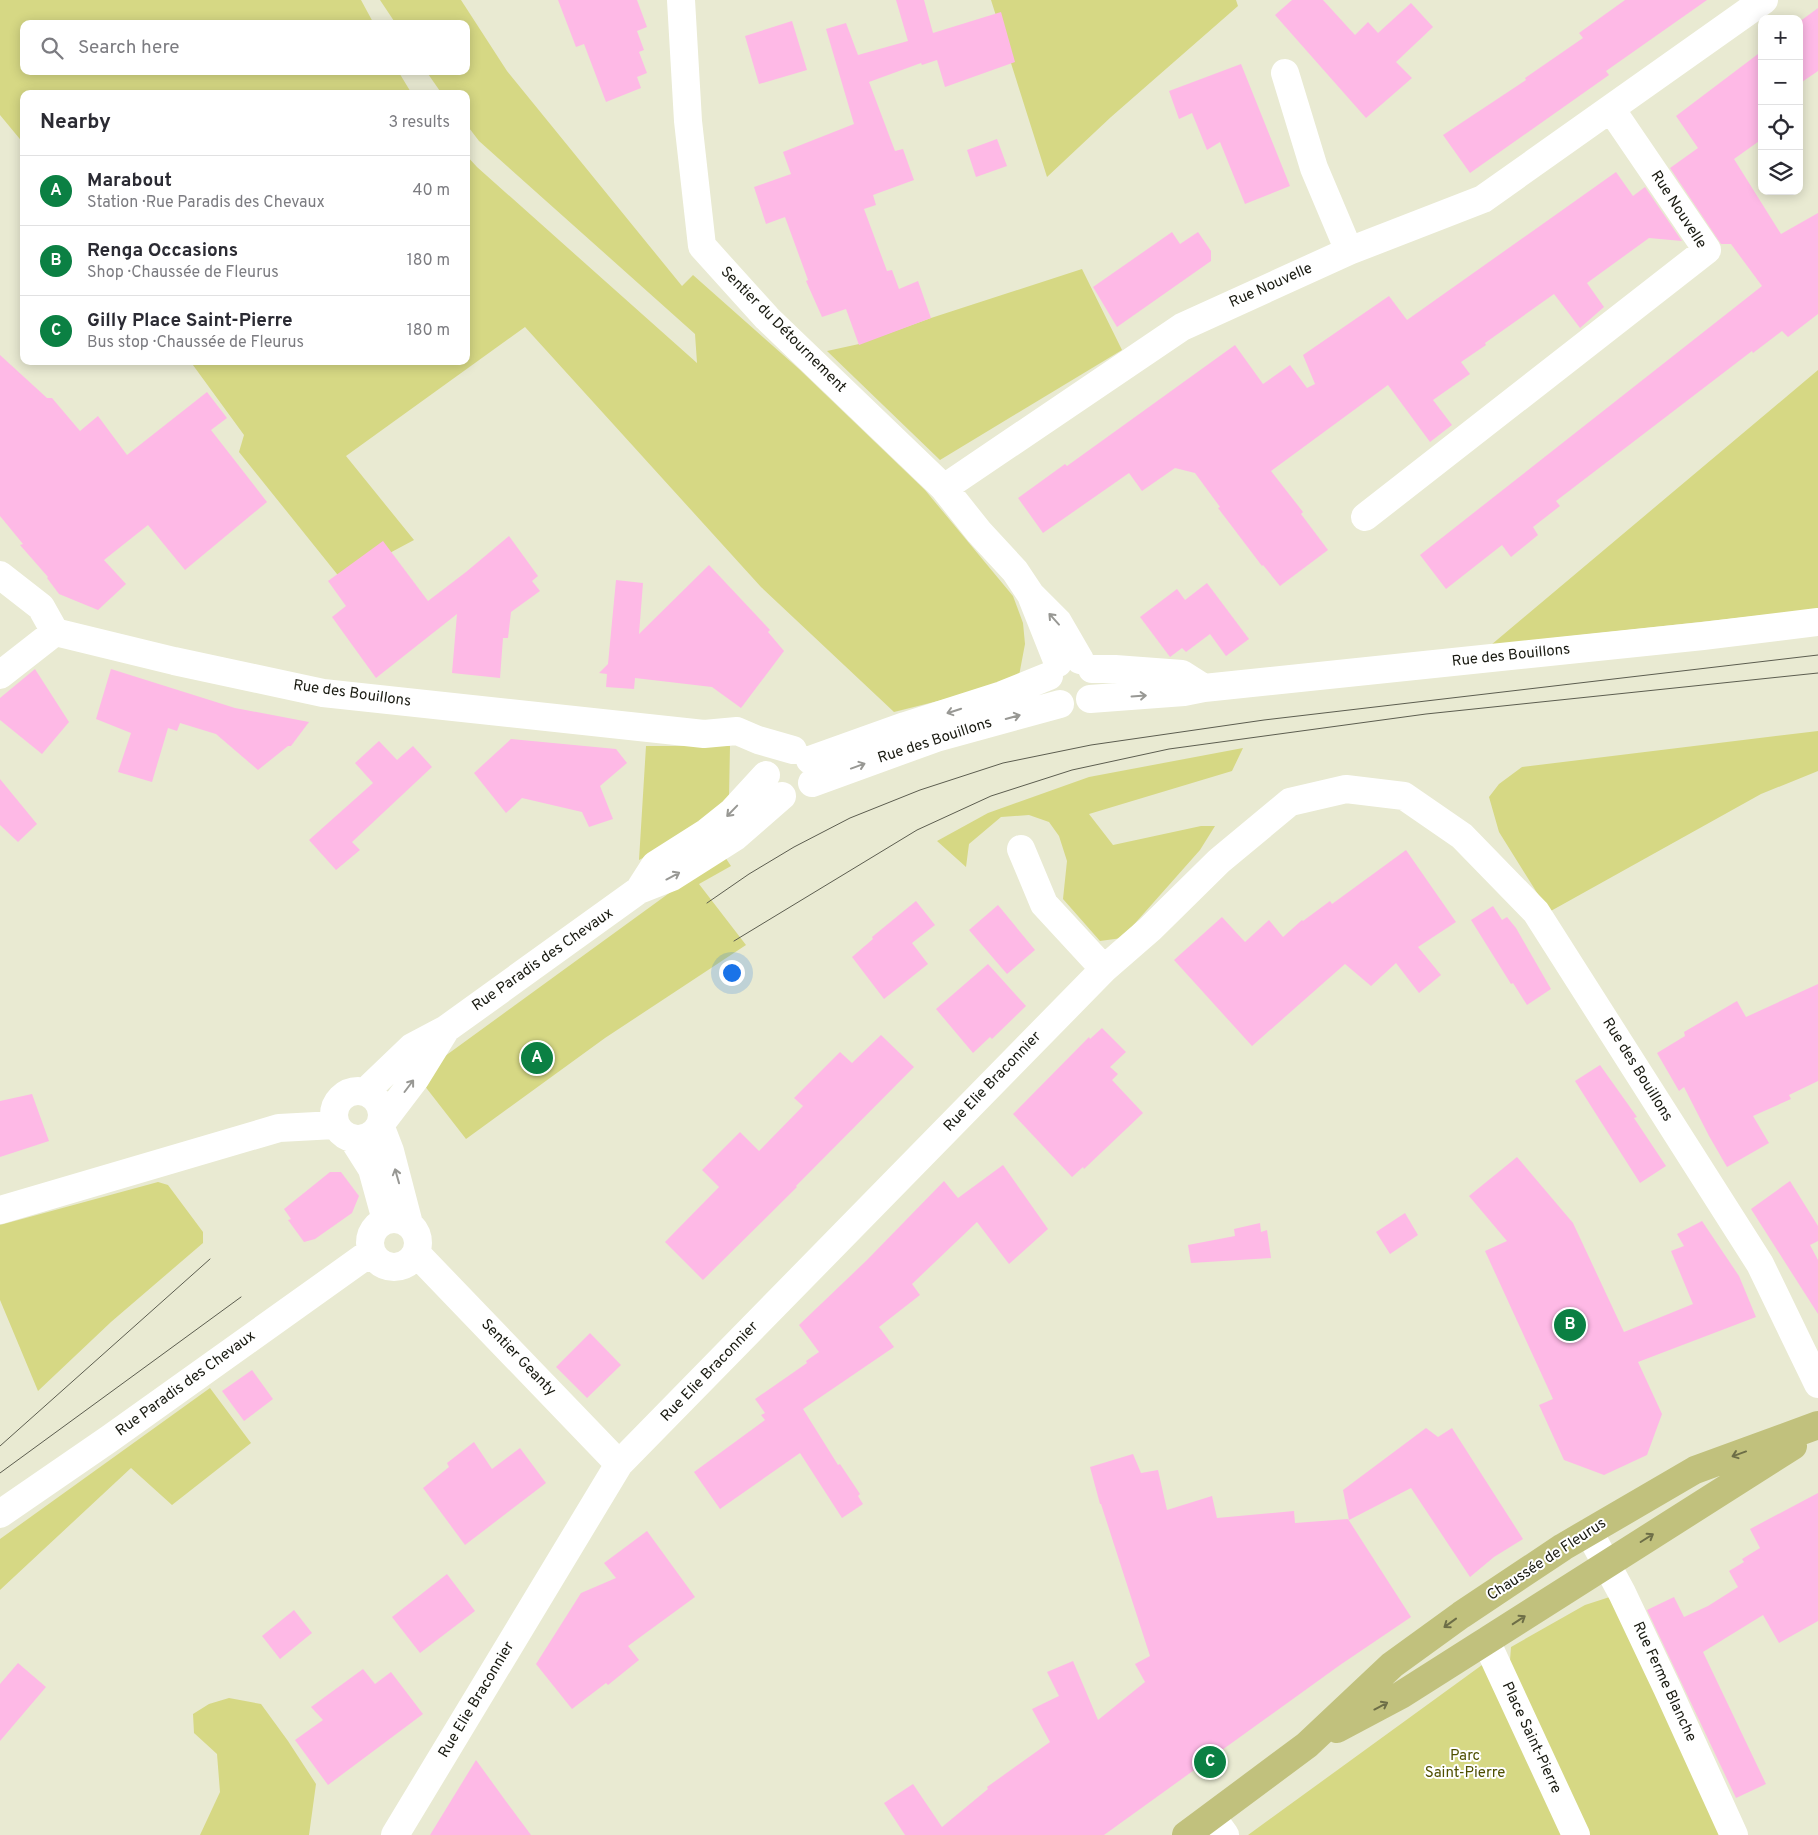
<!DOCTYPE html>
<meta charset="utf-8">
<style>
body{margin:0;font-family:Overpass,sans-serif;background:#f2f2f3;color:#2b2b33}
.controls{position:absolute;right:15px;top:15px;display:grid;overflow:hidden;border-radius:10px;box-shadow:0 2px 12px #0003}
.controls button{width:45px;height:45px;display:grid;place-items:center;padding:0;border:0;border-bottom:1px solid #e1e1e2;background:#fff;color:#2b2b33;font:25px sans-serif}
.you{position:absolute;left:731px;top:972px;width:18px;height:18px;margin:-12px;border:4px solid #fff;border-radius:50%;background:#1a73e8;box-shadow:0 0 0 8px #1a73e833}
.badge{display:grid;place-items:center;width:32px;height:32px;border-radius:50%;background:#0b8043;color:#fff;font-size:16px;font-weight:700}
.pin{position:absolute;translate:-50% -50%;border:2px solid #fff;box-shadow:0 1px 5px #0006}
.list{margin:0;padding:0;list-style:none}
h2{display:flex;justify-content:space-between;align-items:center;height:65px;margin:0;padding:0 20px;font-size:21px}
h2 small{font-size:16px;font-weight:400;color:#7c7c81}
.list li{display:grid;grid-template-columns:32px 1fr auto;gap:15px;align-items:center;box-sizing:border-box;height:70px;padding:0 20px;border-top:1px solid #e1e1e2}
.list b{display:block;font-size:19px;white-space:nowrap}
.list p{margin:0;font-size:16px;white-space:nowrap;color:#7c7c81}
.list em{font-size:16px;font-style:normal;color:#7c7c81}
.icon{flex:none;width:28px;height:28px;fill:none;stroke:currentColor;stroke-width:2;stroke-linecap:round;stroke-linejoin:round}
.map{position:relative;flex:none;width:1818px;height:1835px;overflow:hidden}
.search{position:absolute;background:#fff;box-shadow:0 2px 12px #0003;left:20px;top:20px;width:450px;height:55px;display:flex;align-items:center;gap:12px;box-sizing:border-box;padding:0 18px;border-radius:10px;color:#7c7c81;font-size:19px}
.panel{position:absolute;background:#fff;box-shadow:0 2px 12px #0003;left:20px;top:90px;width:450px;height:275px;border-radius:10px}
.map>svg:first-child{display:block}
</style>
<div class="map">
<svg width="1818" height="1835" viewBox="0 0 1818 1835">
<rect width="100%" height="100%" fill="#e9ead2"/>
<path fill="#d6d884" d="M 0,0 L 361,0 L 374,24 L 24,24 L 24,71 L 398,71 L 412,94 L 24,94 L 24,144 L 0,115 Z
M 380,0 L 461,0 L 507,71 L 682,286 L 693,275 L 799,369 L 925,490 L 1013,596 L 1023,623 L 1025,644 L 1018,681 L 894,712 L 761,587 L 525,327 L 346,456 L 414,540 L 341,579 L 239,452 L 244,435 L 190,361 L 466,361 L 466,155 L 477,167 L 697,363 L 695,334 L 479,141 L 466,124 L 466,94 L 442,94 L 426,71 L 466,71 L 466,24 L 396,24 Z
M 991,0 L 1236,0 L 1238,6 L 1111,117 L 1047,177 Z
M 1082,269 L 1122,350 L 940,460 L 827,351 L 859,344 L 931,318 Z
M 1818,370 L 1818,609 L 1491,645 Z
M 1818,731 L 1818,771 L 1761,794 L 1549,912 L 1499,832 L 1489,797 L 1499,784 L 1522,767 Z
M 646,746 L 730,746 L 729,797 L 715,822 L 639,860 Z
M 1243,748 L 1232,771 L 1089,814 L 1113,845 L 1201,826 L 1215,826 L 1200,850 L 1122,938 L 1100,941 L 1063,899 L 1067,861 L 1059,836 L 1049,822 L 1029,815 L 1001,817 L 969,844 L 966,867 L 937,841 L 988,813 L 1089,777 Z
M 723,854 L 731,866 L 699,884 L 746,945 L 605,1038 L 466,1139 L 424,1085 L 430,1067 Z
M 158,1182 L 168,1185 L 203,1232 L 203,1243 L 111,1322 L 38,1391 L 0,1300 L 0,1225 Z
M 210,1388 L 251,1443 L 172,1505 L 131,1468 L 0,1590 L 0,1539 Z
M 1622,1593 L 1727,1835 L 1248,1835 L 1482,1665 L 1508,1688 L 1511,1647 L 1585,1605 Z
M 229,1698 L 261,1704 L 288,1741 L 316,1784 L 309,1835 L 200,1835 L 220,1792 L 217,1754 L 194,1733 L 193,1714 L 209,1704 Z"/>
<path fill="#feb9e6" d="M 558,0 L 637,0 L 647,27 L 637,31 L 644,50 L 639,52 L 647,73 L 637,77 L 641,88 L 606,102 L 584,44 L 576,47 Z
M 896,0 L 924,0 L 933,33 L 1001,12 L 1015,62 L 945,87 L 937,60 L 922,65 L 921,63 L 869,82 L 895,151 L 903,149 L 914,180 L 873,195 L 876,205 L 864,209 L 887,271 L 892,270 L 899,289 L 918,281 L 931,318 L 859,345 L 846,309 L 822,317 L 806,281 L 808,280 L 785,217 L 766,224 L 754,187 L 791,174 L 783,152 L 854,124 L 826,29 L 846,23 L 858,55 L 908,41 Z
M 1292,0 L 1323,0 L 1355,35 L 1368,22 L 1378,33 L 1411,3 L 1433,27 L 1396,62 L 1412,78 L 1366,118 L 1275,15 Z
M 1625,0 L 1707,0 L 1606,71 L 1609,75 L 1470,173 L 1443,135 L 1526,80 L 1525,78 L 1583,38 L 1579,33 Z
M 1818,8 L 1818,71 L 1799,84 L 1799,22 Z
M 792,21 L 807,70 L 759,84 L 745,36 Z
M 1762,51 L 1762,139 L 1734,159 L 1781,234 L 1818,213 L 1818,314 L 1788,337 L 1782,331 L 1753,353 L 1752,351 L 1556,501 L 1560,506 L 1533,527 L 1538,535 L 1511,557 L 1502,545 L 1446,589 L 1420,555 L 1762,286 L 1731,244 L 1721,244 L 1670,168 L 1698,148 L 1676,116 Z
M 1241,64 L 1290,186 L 1245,204 L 1220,142 L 1207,150 L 1192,113 L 1179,119 L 1169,91 Z
M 997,139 L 1007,166 L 976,177 L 967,150 Z
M 1616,172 L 1633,196 L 1645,187 L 1682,241 L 1649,238 L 1587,283 L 1604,307 L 1580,328 L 1554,294 L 1485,343 L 1486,345 L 1461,362 L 1470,374 L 1433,400 L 1452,425 L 1430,442 L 1388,385 L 1271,471 L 1303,512 L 1301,514 L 1328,550 L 1280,586 L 1263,565 L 1262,566 L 1218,508 L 1220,507 L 1195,473 L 1175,468 L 1142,491 L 1129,473 L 1043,533 L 1018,498 L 1065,464 L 1067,466 L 1235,345 L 1263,384 L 1290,365 L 1307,388 L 1315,384 L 1303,355 L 1389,296 L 1407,320 Z
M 1172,232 L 1180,244 L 1198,232 L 1211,251 L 1211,261 L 1117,327 L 1093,287 Z
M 0,355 L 47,398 L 52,398 L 80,431 L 98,416 L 127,455 L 207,392 L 227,418 L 211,430 L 267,502 L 185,570 L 148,525 L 104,560 L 126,584 L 98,610 L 59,594 L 47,578 L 48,577 L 20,545 L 23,544 L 0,516 Z
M 509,536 L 538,576 L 532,581 L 540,591 L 511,612 L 508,638 L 503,638 L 500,678 L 452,673 L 457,614 L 376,678 L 332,617 L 346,606 L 328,581 L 383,541 L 428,601 L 466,572 Z
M 709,565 L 770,630 L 768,632 L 784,651 L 741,708 L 712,687 L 635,678 L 634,689 L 606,687 L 607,674 L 599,673 L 608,664 L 616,580 L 643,583 L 639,634 Z
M 1207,583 L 1249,639 L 1226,656 L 1210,634 L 1186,652 L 1182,648 L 1170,657 L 1140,617 L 1177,589 L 1185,600 Z
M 35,669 L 69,722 L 42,754 L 0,720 L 0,698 Z
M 111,669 L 235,708 L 309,722 L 291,746 L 288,746 L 258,770 L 216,734 L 180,723 L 177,731 L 168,728 L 152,782 L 118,772 L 131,733 L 96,719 Z
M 511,739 L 616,749 L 627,763 L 600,786 L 613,819 L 589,827 L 582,812 L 522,798 L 506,813 L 474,773 Z
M 379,741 L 397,760 L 413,746 L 432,767 L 352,842 L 360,850 L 336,870 L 309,840 L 373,783 L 355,763 Z
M 0,779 L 37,824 L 18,842 L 0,825 Z
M 1406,850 L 1456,922 L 1418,947 L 1441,975 L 1419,993 L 1396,963 L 1371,986 L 1345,964 L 1252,1046 L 1174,960 L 1222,917 L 1245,942 L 1269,920 L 1283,937 L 1302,920 L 1303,921 L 1330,901 L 1332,904 Z
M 916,901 L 935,925 L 912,943 L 928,964 L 884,999 L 852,957 L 873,939 L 872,937 Z
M 998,905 L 1035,950 L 1007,974 L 969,930 Z
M 1493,906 L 1502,920 L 1507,917 L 1516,928 L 1551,989 L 1527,1005 L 1513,983 L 1511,984 L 1471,920 Z
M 988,964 L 1026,1006 L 992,1039 L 990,1037 L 973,1053 L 936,1009 Z
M 1818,984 L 1818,1081 L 1789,1095 L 1791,1099 L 1753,1116 L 1769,1143 L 1727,1167 L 1709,1136 L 1684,1087 L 1679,1091 L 1657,1053 L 1685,1036 L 1684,1032 L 1737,1001 L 1746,1017 Z
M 1102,1028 L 1126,1052 L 1110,1067 L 1118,1074 L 1112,1080 L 1143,1113 L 1084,1169 L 1083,1167 L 1072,1177 L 1013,1114 L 1089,1037 L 1090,1039 Z
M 881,1035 L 914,1067 L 796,1186 L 797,1187 L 703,1280 L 665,1242 L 719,1187 L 702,1170 L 740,1132 L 759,1151 L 803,1106 L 794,1098 L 840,1052 L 852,1063 Z
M 1600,1065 L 1637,1117 L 1634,1118 L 1666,1166 L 1640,1183 L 1575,1081 Z
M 32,1094 L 49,1141 L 0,1157 L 0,1101 Z
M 1517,1157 L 1573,1223 L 1624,1332 L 1693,1304 L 1671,1251 L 1684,1246 L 1677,1234 L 1702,1221 L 1739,1276 L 1756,1317 L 1638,1362 L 1662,1414 L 1647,1455 L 1604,1475 L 1564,1460 L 1539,1405 L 1553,1399 L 1485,1251 L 1507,1241 L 1469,1196 Z
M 1003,1165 L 1048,1229 L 1009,1264 L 977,1222 L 912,1284 L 920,1295 L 879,1327 L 894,1347 L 803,1409 L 838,1465 L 840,1464 L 860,1494 L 858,1496 L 863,1504 L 842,1518 L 800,1453 L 720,1509 L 694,1472 L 765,1420 L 761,1415 L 765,1413 L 755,1399 L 807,1363 L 806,1361 L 819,1352 L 799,1325 L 867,1260 L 944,1181 L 958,1198 Z
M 330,1172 L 341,1172 L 359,1196 L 352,1213 L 315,1239 L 304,1242 L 288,1220 L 291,1219 L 284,1209 Z
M 1790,1181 L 1818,1226 L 1818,1241 L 1810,1245 L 1818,1260 L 1818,1314 L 1751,1209 Z
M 1405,1213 L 1418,1235 L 1390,1254 L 1376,1232 Z
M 1260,1223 L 1261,1232 L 1267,1230 L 1271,1258 L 1191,1263 L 1188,1245 L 1235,1236 L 1234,1229 Z
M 590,1333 L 621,1365 L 587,1398 L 556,1367 Z
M 252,1370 L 273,1399 L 244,1421 L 222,1391 Z
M 1426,1428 L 1438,1437 L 1452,1428 L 1523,1539 L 1494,1557 L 1470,1577 L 1411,1488 L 1349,1520 L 1343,1490 Z
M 474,1442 L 492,1469 L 520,1448 L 546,1483 L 465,1545 L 423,1488 L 449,1467 L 447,1463 Z
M 1133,1454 L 1141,1473 L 1158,1470 L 1167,1510 L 1212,1496 L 1217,1518 L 1294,1511 L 1295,1523 L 1348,1519 L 1411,1617 L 1340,1665 L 1104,1835 L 905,1835 L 884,1803 L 913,1784 L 942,1827 L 988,1789 L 987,1787 L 1050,1742 L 1032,1709 L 1059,1696 L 1047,1672 L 1073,1661 L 1098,1720 L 1145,1682 L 1135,1664 L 1150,1656 L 1101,1504 L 1100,1504 L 1090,1467 Z
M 1818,1493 L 1818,1621 L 1779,1643 L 1763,1615 L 1703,1652 L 1766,1784 L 1736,1798 L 1647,1610 L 1674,1597 L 1684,1617 L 1708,1606 L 1738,1587 L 1729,1571 L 1744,1562 L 1742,1559 L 1760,1548 L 1750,1529 Z
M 647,1531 L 695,1597 L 628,1646 L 639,1660 L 608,1685 L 606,1683 L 572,1709 L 536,1664 L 581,1593 L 616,1578 L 604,1563 Z
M 447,1574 L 475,1611 L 420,1653 L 392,1617 Z
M 294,1610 L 312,1633 L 280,1659 L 262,1636 Z
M 18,1663 L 46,1687 L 0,1741 L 0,1684 Z
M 363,1669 L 375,1684 L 391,1672 L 423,1714 L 328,1785 L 295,1740 L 323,1720 L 311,1707 Z
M 476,1760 L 505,1800 L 531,1835 L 430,1835 Z"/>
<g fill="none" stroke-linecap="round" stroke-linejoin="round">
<path stroke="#fff" stroke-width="28" d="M 681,0 L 688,121 L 702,246 L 767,318 L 944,488 L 979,532 L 1015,571 L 1031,595
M 1285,73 L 1314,168 L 1349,251
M 944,488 L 1182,327 L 1349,251 L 1483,199 L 1764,0
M 1365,517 L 1707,250 L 1611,109
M 0,575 L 41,607 L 55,632 L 174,661 L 323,693 L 704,734 L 737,731 L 758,740 L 793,750
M 1058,663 L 1031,595 L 1058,622 L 1080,660
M 0,675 L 55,632
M 1204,688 L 1703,636 L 1818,622
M 1090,699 L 1184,692 L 1204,688 L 1182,674 L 1115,669 L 1092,669
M 810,760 L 905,726 L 1002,695 L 1049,676
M 766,775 L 732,812 L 707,832 L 655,865 L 639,890 L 672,877 L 735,837 L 782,796
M 812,783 L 936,738 L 1060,704
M 1021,849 L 1044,904 L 1104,969
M 446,1029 L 639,890
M334 1115a24 24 0 1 1 48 0a24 24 0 1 1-48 0Z
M 365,1092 L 412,1047 L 446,1029 L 415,1079 L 380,1125 L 390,1151 L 409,1224
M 353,1139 L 372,1169 L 386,1220
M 0,1210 L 279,1128 L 335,1125
M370 1243a24 24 0 1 1 48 0a24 24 0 1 1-48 0Z
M 416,1253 L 619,1464
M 0,1514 L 109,1439 L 371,1252
M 1589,1532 L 1622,1593 L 1667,1688 L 1734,1835
M 1486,1641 L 1576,1835
M 1212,1817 L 1225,1835
M 395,1835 L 619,1464 L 1104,969 L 1150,929 L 1219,861 L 1290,802 L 1346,789 L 1404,796 L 1462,836 L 1536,912 L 1760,1264 L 1818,1384"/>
<path stroke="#c1c17d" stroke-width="28" d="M 1337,1729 L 1401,1695 L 1793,1446
M 1186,1835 L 1307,1745 L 1392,1665 L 1461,1615 L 1563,1547 L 1695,1470 L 1818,1425"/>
<path stroke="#5c5d4f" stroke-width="1" d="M 707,903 L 749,874 L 794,847 L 850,818 L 920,790 L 1003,763 L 1091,745 L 1264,720 L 1818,655
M 734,941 L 917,830 L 991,796 L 1072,770 L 1169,749 L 1426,714 L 1818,673
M 0,1446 L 210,1259
M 0,1473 L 241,1297"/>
</g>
<defs><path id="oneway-shaft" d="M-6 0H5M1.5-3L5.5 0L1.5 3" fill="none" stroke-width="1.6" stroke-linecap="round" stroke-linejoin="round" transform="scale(1.25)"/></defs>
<g stroke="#989894">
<use href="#oneway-shaft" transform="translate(1054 619) rotate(-132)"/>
<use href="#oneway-shaft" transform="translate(1139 696) rotate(-4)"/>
<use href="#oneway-shaft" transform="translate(954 711) rotate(162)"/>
<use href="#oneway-shaft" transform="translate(1013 717) rotate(-15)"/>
<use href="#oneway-shaft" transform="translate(858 766) rotate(-20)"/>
<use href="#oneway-shaft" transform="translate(732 811) rotate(134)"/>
<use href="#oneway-shaft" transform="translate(673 876) rotate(-28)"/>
<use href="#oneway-shaft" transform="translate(409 1086) rotate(-53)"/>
<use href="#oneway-shaft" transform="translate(397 1176) rotate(-106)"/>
</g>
<g stroke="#6d6e47">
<use href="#oneway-shaft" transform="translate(1739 1454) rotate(160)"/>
<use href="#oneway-shaft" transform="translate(1647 1538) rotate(-32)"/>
<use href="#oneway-shaft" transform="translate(1519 1620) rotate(-33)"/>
<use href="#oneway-shaft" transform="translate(1450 1623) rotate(144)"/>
<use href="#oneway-shaft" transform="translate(1381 1706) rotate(-28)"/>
</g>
<g text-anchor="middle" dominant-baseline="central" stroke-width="4" stroke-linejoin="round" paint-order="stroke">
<g font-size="15" fill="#191a11" stroke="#fff">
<text transform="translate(1678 210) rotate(57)">Rue Nouvelle</text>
<text transform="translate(1271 286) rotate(-24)">Rue Nouvelle</text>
<text transform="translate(783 330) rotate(45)">Sentier du Détournement</text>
<text transform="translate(1511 656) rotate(-6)">Rue des Bouillons</text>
<text transform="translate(352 694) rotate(8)">Rue des Bouillons</text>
<text transform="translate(935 741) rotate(-18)">Rue des Bouillons</text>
<text transform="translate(543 960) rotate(-35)">Rue Paradis des Chevaux</text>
<text transform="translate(1637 1070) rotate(58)">Rue des Bouillons</text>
<text transform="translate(993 1082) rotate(-46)">Rue Elie Braconnier</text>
<text transform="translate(518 1358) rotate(46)">Sentier Geanty</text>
<text transform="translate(710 1372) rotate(-46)">Rue Elie Braconnier</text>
<text transform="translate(186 1384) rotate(-36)">Rue Paradis des Chevaux</text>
<text transform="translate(1547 1560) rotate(-33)">Chaussée de Fleurus</text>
<text transform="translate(1664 1682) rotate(65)">Rue Ferme Blanche</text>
<text transform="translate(477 1700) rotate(-59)">Rue Elie Braconnier</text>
<text transform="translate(1531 1738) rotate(65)">Place Saint-Pierre</text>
</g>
<g font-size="15" fill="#4f4f00" stroke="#fff">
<text x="1465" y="1756">Parc<tspan x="1465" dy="17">Saint-Pierre</tspan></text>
</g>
</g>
</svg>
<div class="controls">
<button>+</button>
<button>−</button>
<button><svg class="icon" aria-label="locate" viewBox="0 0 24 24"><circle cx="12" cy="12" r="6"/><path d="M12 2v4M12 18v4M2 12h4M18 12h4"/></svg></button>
<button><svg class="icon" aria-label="layers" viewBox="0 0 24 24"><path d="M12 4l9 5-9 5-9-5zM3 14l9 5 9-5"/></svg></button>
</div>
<div class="you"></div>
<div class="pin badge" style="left:537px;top:1058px">A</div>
<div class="pin badge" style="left:1570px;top:1325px">B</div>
<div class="pin badge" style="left:1210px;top:1762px">C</div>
<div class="search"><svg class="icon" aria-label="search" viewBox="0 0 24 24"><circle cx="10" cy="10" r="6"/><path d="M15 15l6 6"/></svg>Search here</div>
<section class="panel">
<h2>Nearby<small>3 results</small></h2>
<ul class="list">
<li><span class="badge">A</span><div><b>Marabout</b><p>Station · Rue Paradis des Chevaux</p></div><em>40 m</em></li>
<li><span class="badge">B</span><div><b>Renga Occasions</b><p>Shop · Chaussée de Fleurus</p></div><em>180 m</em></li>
<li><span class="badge">C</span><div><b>Gilly Place Saint-Pierre</b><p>Bus stop · Chaussée de Fleurus</p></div><em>180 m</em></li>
</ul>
</section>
</div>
